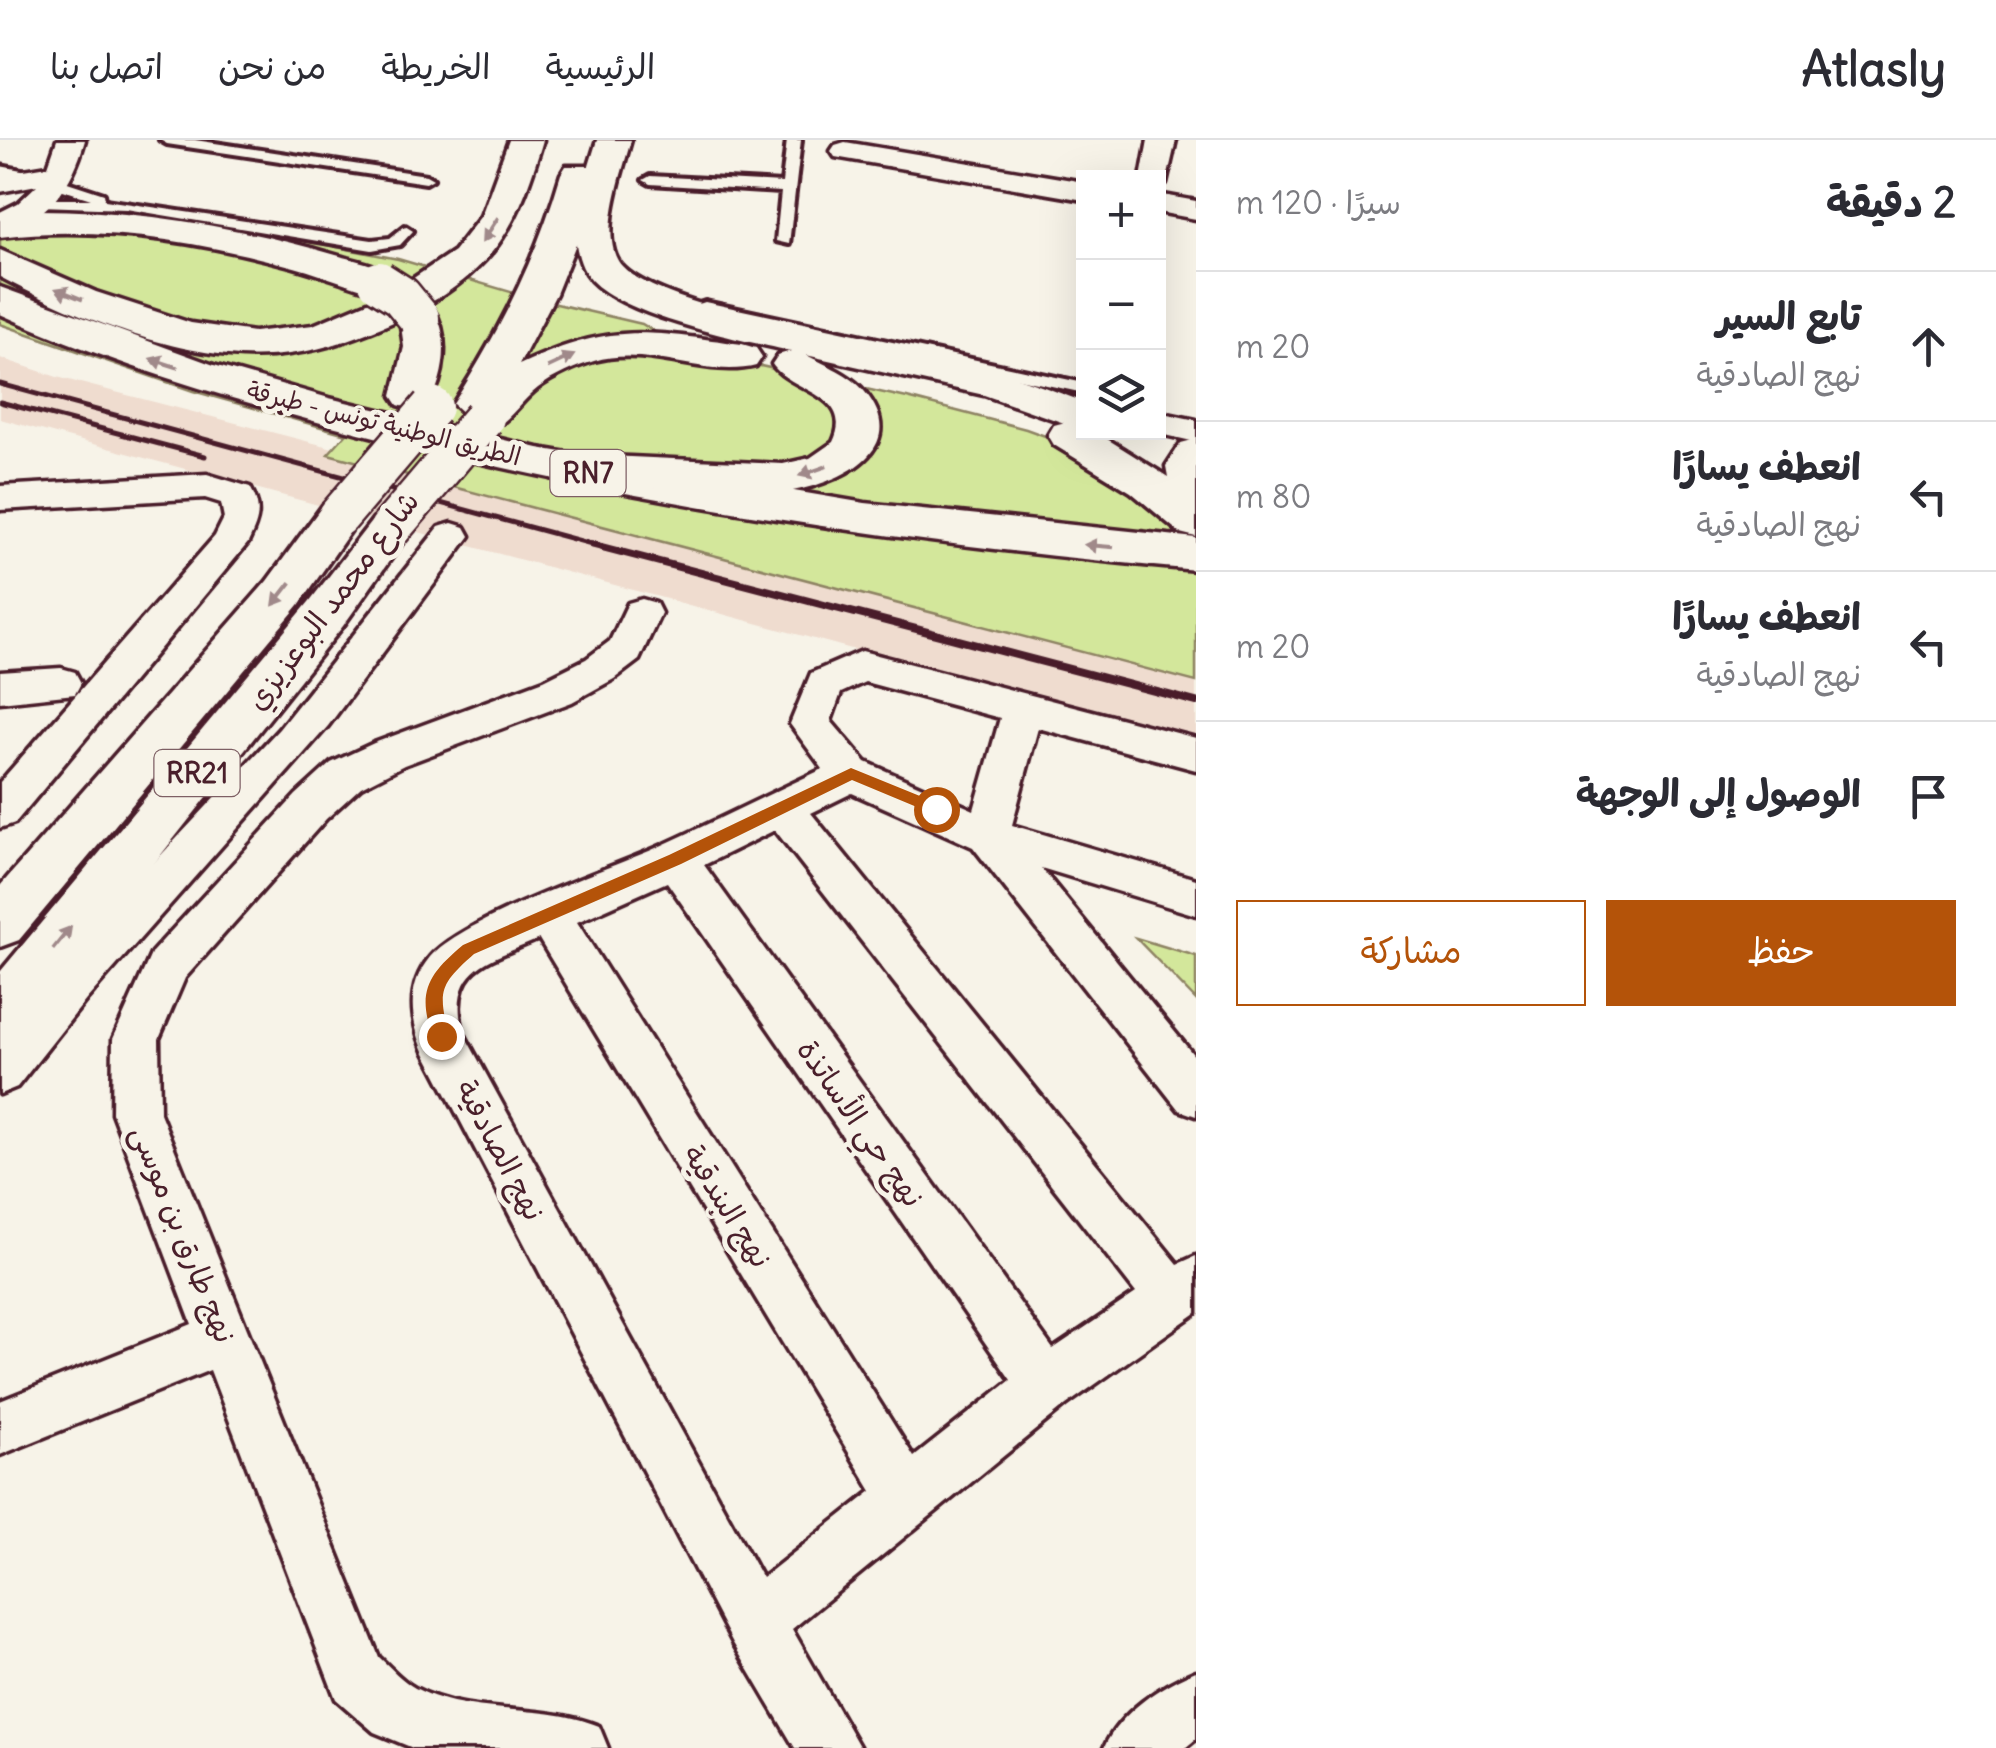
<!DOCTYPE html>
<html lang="ar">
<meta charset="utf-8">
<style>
body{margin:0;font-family:Delius,"Playpen Sans Arabic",sans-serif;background:#f2f2f3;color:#2b2b33;direction:rtl}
.controls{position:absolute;right:30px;top:30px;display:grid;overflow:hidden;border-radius:0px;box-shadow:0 10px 40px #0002}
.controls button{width:90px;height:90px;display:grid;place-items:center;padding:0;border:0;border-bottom:2px solid #e1e1e2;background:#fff;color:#2b2b33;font:50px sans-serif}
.stop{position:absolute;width:30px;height:30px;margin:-22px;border:8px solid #b45309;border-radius:50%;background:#fff}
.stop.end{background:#b45309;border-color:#fff;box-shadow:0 2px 10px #0008}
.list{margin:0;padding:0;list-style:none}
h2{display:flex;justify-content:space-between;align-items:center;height:130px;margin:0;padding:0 40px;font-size:42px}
h2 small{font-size:32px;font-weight:400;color:#7c7c81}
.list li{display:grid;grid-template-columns:65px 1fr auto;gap:30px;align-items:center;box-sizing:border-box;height:150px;padding:0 40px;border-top:2px solid #e1e1e2}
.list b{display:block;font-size:38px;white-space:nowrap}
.list p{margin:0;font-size:32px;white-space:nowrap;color:#7c7c81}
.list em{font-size:32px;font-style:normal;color:#7c7c81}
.actions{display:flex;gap:20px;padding:30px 40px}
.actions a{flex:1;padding:22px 0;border:2px solid #b45309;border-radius:0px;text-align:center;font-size:35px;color:#b45309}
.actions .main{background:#b45309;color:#fff}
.icon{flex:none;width:55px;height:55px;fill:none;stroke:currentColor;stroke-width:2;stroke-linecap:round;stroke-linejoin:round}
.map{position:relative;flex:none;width:1196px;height:1608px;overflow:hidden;direction:ltr}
header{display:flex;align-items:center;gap:60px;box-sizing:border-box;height:140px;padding:0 50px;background:#fff;border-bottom:2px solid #e1e1e2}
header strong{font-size:48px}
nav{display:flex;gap:55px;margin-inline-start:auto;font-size:35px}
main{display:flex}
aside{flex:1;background:#fff}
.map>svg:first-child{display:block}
</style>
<header>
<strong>Atlasly</strong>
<nav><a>الرئيسية</a><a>الخريطة</a><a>من نحن</a><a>اتصل بنا</a></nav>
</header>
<main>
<aside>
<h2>2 دقيقة<small>سيرًا · 120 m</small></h2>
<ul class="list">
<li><svg class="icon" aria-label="ahead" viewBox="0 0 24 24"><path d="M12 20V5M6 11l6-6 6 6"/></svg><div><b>تابع السير</b><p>نهج الصادقية</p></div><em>20 m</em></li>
<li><svg class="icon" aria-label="left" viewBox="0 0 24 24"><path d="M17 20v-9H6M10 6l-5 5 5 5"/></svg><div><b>انعطف يسارًا</b><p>نهج الصادقية</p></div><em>80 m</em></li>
<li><svg class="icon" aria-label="left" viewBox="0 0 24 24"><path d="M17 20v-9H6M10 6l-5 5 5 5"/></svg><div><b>انعطف يسارًا</b><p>نهج الصادقية</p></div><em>20 m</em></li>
<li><svg class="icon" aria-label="arrive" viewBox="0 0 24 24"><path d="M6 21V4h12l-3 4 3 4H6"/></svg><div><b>الوصول إلى الوجهة</b></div></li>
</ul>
<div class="actions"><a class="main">حفظ</a><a>مشاركة</a></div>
</aside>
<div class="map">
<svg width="1196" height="1608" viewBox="0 0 1196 1608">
<rect width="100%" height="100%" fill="#f7f3e8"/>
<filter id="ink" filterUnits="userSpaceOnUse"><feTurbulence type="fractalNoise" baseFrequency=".01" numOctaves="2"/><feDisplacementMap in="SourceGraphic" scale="20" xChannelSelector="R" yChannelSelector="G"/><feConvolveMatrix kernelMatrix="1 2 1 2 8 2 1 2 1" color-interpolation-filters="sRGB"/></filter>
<g filter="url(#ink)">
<path fill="#efdccf" d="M 0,218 L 57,237 L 333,308 L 329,314 L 1196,542 L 1196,602 L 0,279 Z"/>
<path fill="#d3e79b" stroke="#8e8363" stroke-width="2.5" d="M 0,70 L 24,77 L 147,89 L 255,91 L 398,119 L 531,158 L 642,184 L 683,209 L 907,258 L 1026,289 L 1196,351 L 1196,542 L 328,314 L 346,294 L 193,251 L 0,184 Z
M 1136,798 L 1196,816 L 1196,860 Z"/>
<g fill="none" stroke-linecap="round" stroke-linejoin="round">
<g stroke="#4a1f2b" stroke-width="8">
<path id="lane" d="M 160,0 L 195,0 L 426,35 L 433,39 L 426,43 L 167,4 Z
M 787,0 L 801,0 L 789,104 L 776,101 L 781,52 L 650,44 L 643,40 L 650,36 L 782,43 Z
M 0,26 L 43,34 L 104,54 L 105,60 L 372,100 L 390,98 L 405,86 L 413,91 L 400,105 L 372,110 L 126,69 L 40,66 L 35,65 L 35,59 L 91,59 L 35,41 L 0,34 Z
M 705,162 L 1084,243 L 1084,253 L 699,170 L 699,164 Z"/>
</g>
<g stroke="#4a1f2b" stroke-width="7">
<path id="street" d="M 57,0 L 85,0 C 72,46 50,79 0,91 L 0,72 L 18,63 L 37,45 L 0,52 L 0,34 L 48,26 Z
M 1148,0 L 1176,0 L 1166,44 L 1158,46 L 1158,38 L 1141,38 Z
M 845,2 L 1084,42 L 1084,60 L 835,17 L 831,11 L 835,5 Z
M 1158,54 L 1196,61 L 1196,79 L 1158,72 Z
M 1158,272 L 1196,280 L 1196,302 L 1152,292 L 1158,292 Z
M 207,334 L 250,347 C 263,369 258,382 248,403 L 15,683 L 0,688 L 0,642 L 215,396 L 224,378 L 221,363 L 205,358 L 0,370 L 0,346 Z
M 452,383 L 465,387 L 470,396 L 328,586 L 86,860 L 17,947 L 0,954 L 0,896 L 90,791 L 279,589 L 439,387 Z
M 642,459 L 656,463 L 661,473 L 639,520 L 614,539 L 572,562 L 404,625 L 361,647 L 326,679 L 185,838 L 159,899 L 160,973 L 379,1517 C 390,1527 402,1541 415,1548 C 471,1578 541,1562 599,1586 L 608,1608 L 413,1608 L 374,1592 L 336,1559 L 210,1230 L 0,1315 L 0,1261 L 192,1184 L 112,973 L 113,899 L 152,812 L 296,655 L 331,623 L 374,603 L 544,540 L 586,519 L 610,501 L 628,463 Z
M 862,511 L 1196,598 L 1196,630 L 1038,588 L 1012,685 L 1196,739 L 1196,775 L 1041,728 L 1196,918 L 1196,976 L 1179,970 L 973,707 L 852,653 L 811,673 L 1178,1124 L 1196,1116 L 1196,1173 L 1066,1265 L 792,1489 L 860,1608 L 795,1608 L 733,1503 L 424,911 C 410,879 406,846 430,817 C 462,779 604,731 656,708 C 712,683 767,655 823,629 L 790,584 L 811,533 ZM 865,542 L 1000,578 L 974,670 L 866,622 L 831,581 L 841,553 ZM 775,690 L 1136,1153 L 1053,1209 L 704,725 ZM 667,742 L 1011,1240 L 914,1317 L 577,782 ZM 539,799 L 872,1351 L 762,1438 L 463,892 C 447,827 489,821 539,799 Z
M 61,528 L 75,532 L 81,543 L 75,554 L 0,562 L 0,532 Z
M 1196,1531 L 1196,1599 L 1185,1608 L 1104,1608 C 1119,1573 1161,1545 1196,1531 Z"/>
</g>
<g stroke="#4a1f2b" stroke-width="7">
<path id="primary" d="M 0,147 L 214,225 L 329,258 L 538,308 L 865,363 L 1196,398 L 1196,430 C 913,404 634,365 359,293 C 237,261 115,226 0,174 Z
M 1069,281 L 1084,285 L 1084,292 L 1096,292 L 1168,337 L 1166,326 L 1181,303 L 1196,299 L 1196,397 L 1180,393 L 1131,352 L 1054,305 L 1048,295 L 1054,285 Z"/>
</g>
<g stroke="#4a1f2b" stroke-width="7">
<path id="highway" d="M 509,0 L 543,0 C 519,80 499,125 423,167 L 433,169 C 451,196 445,239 428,265 L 413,269 L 398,265 L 392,256 L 404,207 L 400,179 C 364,195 328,209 289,214 C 199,228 79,179 0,137 L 0,110 L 96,152 L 191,183 L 254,192 L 313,185 L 394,151 L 454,111 L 481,76 Z
M 597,0 L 631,0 C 623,31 597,99 622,126 C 664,173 917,212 989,230 C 1022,238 1052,250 1084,262 L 1084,290 L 984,255 L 806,215 C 826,225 851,234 865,252 C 919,317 818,352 769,354 L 566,342 L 551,338 L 544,328 L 551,318 L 566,314 L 783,324 L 810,318 L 833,302 C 856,254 790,252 772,224 L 778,215 L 791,211 C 741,200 626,177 591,140 C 582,130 578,116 576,104 L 556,154 L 519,225 C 611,182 645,191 742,204 L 756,208 L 762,217 L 756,226 C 706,239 649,205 594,221 C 577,226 552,237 538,248 C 513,267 504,297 469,288 L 465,275 L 453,264 C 500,191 537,117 561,34 L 566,26 L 589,26 Z
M 38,70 C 140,70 239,87 336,115 C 355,121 387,125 398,142 L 393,150 L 379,154 C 347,145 316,132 283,124 C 191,100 94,85 0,97 L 0,75 Z
M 339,361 L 355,365 L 361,376 L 299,465 L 19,800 L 0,807 L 0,746 L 267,441 L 323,365 Z
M 390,374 L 406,378 L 412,389 L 343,486 L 20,892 L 0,899 L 0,832 L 309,462 L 374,378 Z"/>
</g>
<use href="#lane" fill="#f7f3e8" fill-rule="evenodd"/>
<use href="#street" fill="#f7f3e8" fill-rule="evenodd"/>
<use href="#primary" fill="#f7f3e8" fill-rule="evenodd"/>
<use href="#highway" fill="#f7f3e8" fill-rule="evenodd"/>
<path stroke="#4a1f2b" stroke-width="5" d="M 0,244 L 603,407
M 0,262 L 205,316"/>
<path stroke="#4a1f2b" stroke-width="8" d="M 594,405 L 1196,562"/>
<g stroke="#4a1f2b" stroke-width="45" stroke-linecap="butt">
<path id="highway-bridge" d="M 379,142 L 401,156 L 419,178
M 339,376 L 432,267
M 390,389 L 484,278"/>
</g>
<use href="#highway-bridge" stroke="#f7f3e8" stroke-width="40"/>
</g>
<defs><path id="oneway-solid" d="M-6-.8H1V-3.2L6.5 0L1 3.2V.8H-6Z" transform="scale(2.5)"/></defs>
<g fill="#a0898a">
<use href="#oneway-solid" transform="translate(490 90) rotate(123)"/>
<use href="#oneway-solid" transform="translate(69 154) rotate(-158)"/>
<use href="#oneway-solid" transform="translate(561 221) rotate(-25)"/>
<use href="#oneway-solid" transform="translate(164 223) rotate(-162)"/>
<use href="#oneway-solid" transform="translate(813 331) rotate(161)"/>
<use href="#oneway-solid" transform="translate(1099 406) rotate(-175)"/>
<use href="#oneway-solid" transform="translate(282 454) rotate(128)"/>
<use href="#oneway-solid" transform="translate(62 798) rotate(-51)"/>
</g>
</g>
<path fill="#b45309" d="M 851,628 L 942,665 L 944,669 L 936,675 L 852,640 L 681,724 L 474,814 C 439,845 438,851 449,896 L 441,904 L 435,902 C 416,854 426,836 463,805 L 669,715 Z"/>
<g text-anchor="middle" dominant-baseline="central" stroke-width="10" stroke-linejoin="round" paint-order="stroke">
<g font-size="25" fill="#4a1f2b" stroke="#f7f3e8">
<text transform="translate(384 283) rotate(14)">الطريق الوطنية تونس - طبرقة</text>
</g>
<g fill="#f7f3e8" stroke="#7e5f64" stroke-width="2.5">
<rect x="550.5" y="310" width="75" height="46" rx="8"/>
<rect x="154.5" y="610" width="85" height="46" rx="8"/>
</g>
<g font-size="28" font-weight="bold" fill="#4a1f2b">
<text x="588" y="333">RN7</text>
<text x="197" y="633">RR21</text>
</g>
<g font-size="30" fill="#4a1f2b" stroke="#f7f3e8">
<text transform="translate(332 460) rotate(-53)">شارع محمد البوعزيزي</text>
<text transform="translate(861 983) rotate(55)">نهج حي الأساتذة</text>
<text transform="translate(501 1010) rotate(62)">نهج الصادقية</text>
<text transform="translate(728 1066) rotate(58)">نهج البندقية</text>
<text transform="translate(184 1094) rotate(68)">نهج طارق بن موسى</text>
</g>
</g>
</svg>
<div class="controls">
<button>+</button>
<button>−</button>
<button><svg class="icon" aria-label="layers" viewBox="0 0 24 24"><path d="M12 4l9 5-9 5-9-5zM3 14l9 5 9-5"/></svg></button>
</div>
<div class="stop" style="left:936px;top:669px"></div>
<div class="stop end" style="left:441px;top:896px"></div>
</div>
</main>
